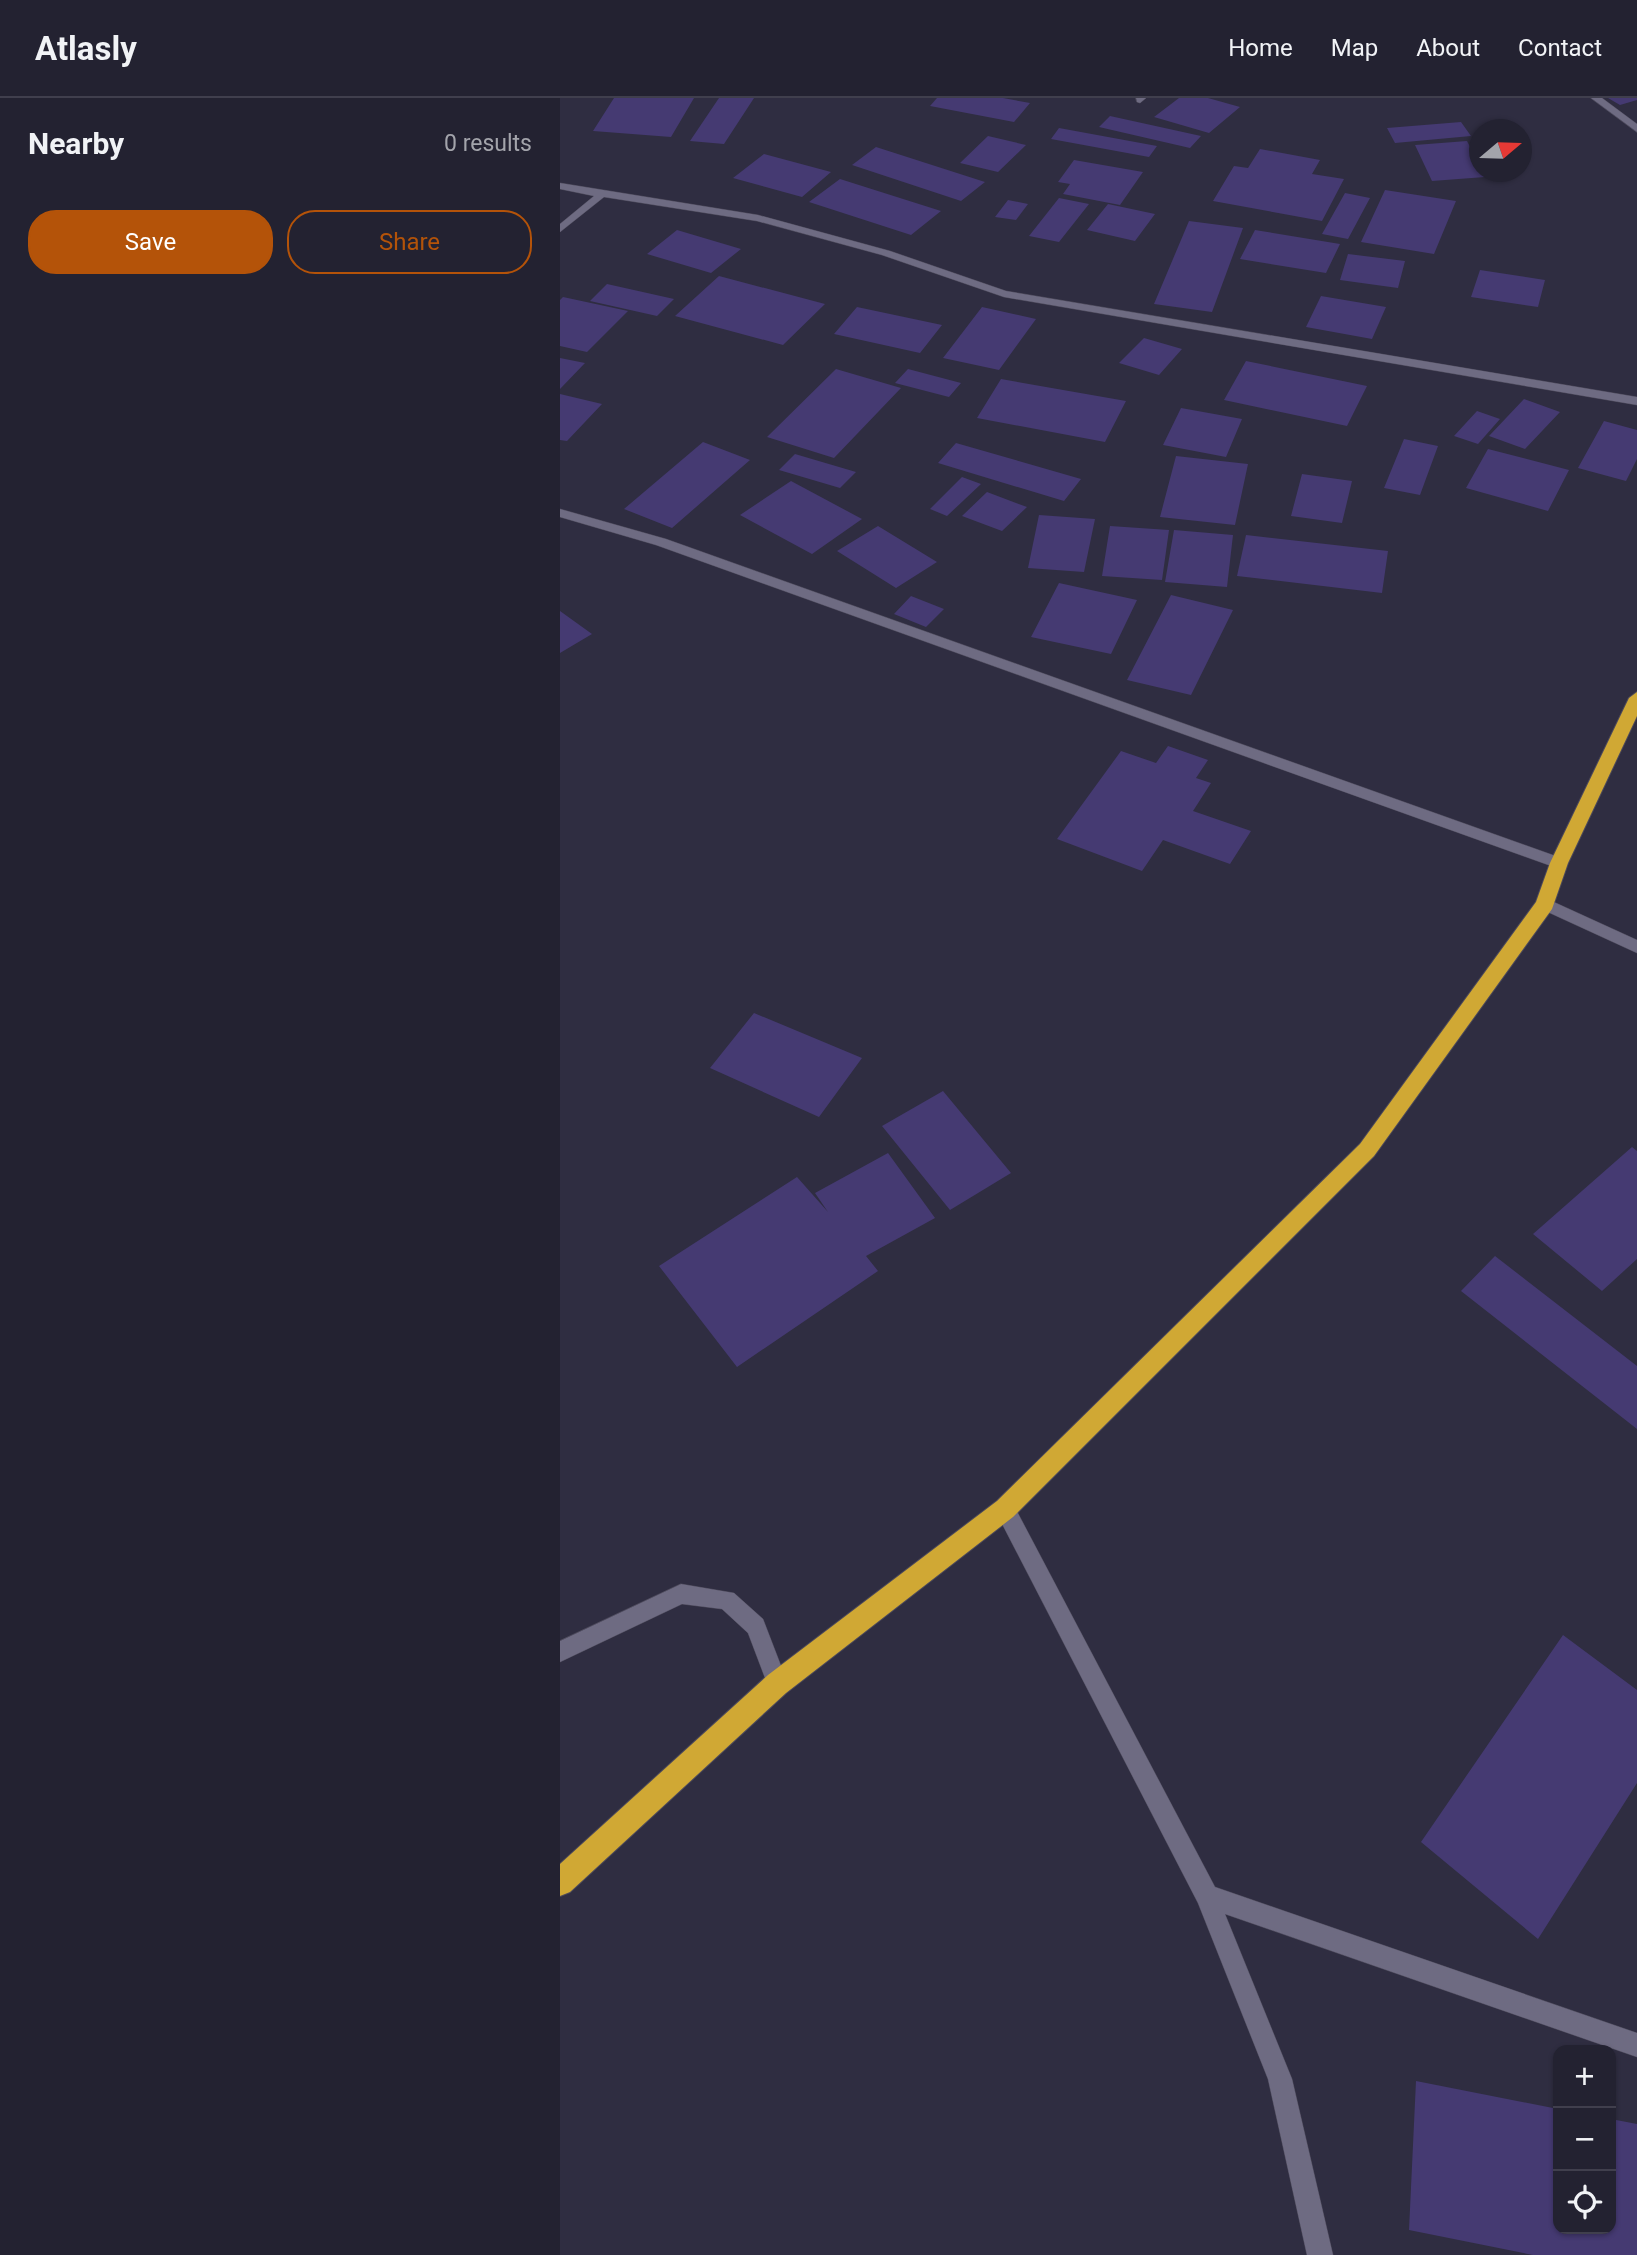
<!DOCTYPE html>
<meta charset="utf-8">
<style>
body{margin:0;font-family:Roboto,sans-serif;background:#2b2a39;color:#f1f3f6}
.controls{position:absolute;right:21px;bottom:21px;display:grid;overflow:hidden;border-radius:14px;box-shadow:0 2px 5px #0004}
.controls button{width:63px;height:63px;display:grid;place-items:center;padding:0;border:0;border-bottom:2px solid #403f4d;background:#232231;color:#f1f3f6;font:35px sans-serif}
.compass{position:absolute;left:909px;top:21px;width:63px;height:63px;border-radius:50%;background:#232231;box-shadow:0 2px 5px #0004;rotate:71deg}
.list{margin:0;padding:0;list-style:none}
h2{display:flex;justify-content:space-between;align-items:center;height:91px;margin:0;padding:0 28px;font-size:30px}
h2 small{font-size:23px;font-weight:400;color:#a3a4ab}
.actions{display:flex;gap:14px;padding:21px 28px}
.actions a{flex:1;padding:16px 0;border:2px solid #b45309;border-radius:28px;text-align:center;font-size:24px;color:#b45309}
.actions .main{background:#b45309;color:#fff}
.icon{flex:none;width:38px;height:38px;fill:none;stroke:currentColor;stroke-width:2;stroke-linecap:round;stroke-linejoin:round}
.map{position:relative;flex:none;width:1077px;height:2157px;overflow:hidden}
header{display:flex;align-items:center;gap:42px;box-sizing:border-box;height:98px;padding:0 35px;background:#232231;border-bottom:2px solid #403f4d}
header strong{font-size:33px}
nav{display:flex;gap:38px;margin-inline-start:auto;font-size:24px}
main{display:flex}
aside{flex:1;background:#232231}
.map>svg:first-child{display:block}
</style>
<header>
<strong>Atlasly</strong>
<nav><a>Home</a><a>Map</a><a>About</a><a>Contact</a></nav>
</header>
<main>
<aside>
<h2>Nearby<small>0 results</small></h2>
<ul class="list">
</ul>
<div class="actions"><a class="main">Save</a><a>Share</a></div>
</aside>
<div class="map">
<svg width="1077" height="2157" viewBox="0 0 1077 2157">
<rect width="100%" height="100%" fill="#2f2d41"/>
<path fill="#453a72" d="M 54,0 L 134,0 L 111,39 L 33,33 Z
M 159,0 L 194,0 L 164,46 L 130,43 Z
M 377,0 L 443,0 L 470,5 L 454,24 L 370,8 Z
M 619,0 L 648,0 L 680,9 L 649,35 L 594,19 Z
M 1048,0 L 1077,0 L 1077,2 L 1060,7 Z
M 550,18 L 641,38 L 630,50 L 539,29 Z
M 901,24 L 911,38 L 835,45 L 827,30 Z
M 499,30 L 597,48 L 589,59 L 491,41 Z
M 428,38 L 466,47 L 438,74 L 400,65 Z
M 907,43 L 920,68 L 920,74 L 925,79 L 872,83 L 855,47 Z
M 316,49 L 425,84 L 401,103 L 292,67 Z
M 700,51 L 760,62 L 752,76 L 784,81 L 762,123 L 653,103 L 674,68 L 688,70 Z
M 204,56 L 271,74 L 242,99 L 173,80 Z
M 514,62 L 583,74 L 560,107 L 503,96 L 510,86 L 498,84 Z
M 280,81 L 381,113 L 351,137 L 249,104 Z
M 825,92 L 896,103 L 874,156 L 801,144 Z
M 785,95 L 810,100 L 788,141 L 762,136 Z
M 499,100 L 529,106 L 499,144 L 469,138 Z
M 448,102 L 468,106 L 456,122 L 435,119 Z
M 548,106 L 595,116 L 575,143 L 527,132 Z
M 629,123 L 683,130 L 652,214 L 594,206 Z
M 117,132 L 181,151 L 151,175 L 87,156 Z
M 695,132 L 780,146 L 766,175 L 680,161 Z
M 788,156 L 845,163 L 838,190 L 780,182 Z
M 920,172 L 985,182 L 978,209 L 911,199 Z
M 159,178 L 265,206 L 223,247 L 115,218 Z
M 47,186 L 114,201 L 97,218 L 30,203 Z
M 761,198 L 826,209 L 812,241 L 746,229 Z
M 3,199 L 68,213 L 27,254 L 0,248 L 0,202 Z
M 297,209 L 382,227 L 360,255 L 274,236 Z
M 422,209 L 476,221 L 439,272 L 383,260 Z
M 584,240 L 622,251 L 599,277 L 559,265 Z
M 0,260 L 25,265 L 0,291 Z
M 686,263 L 807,288 L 787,328 L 664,302 Z
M 276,271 L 341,290 L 274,360 L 207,339 Z
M 348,271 L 401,285 L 389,299 L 335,285 Z
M 441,281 L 566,303 L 545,344 L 417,320 Z
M 0,296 L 42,306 L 7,343 L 0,342 Z
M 964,301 L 1000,314 L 965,351 L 929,338 Z
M 621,310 L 682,321 L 666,359 L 603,347 Z
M 917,313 L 940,321 L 918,346 L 894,338 Z
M 1044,323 L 1077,332 L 1077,361 L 1066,383 L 1018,370 Z
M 844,341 L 878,348 L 860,397 L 824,390 Z
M 143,344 L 190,362 L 112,430 L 64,411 Z
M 396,345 L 521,381 L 504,403 L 378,365 Z
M 928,351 L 1009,372 L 988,413 L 906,390 Z
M 235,356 L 296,374 L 280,390 L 219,372 Z
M 616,358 L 688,366 L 675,427 L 600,419 Z
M 742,376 L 792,383 L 782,425 L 731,418 Z
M 402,379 L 421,386 L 387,418 L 370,411 Z
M 231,383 L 302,421 L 252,456 L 180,417 Z
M 427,394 L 467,409 L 442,433 L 402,418 Z
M 479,417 L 535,421 L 524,474 L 468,470 Z
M 318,428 L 377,464 L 336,490 L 277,453 Z
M 550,428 L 609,432 L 602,482 L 542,478 Z
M 614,432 L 673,437 L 667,489 L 605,484 Z
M 686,437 L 828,453 L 822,495 L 677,478 Z
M 499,485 L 577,502 L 551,556 L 471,539 Z
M 611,497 L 673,512 L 631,597 L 567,582 Z
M 351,498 L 384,511 L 366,529 L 334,516 Z
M 0,513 L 32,536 L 0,555 Z
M 608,648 L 648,662 L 636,680 L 651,685 L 633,713 L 691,733 L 670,766 L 603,742 L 582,773 L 497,741 L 561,653 L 596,665 Z
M 194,915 L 302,960 L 259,1019 L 150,970 Z
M 383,993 L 451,1075 L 390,1112 L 322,1028 Z
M 1072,1049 L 1077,1053 L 1077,1161 L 1042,1193 L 973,1136 Z
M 328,1055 L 375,1120 L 306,1158 L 318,1173 L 177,1269 L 99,1168 L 237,1079 L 268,1114 L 255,1095 Z
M 935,1158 L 1077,1268 L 1077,1331 L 901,1193 Z
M 1003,1537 L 1077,1592 L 1077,1685 L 978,1841 L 861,1744 Z
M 856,1983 L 998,2011 L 998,2131 L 1051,2131 L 1051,2021 L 1077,2026 L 1077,2157 L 973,2157 L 849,2132 Z"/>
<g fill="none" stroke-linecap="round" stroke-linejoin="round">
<g stroke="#4c495a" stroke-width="1">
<path id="street" d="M 576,0 L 586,0 L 580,5 L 577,4 Z
M 1031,0 L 1042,0 L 1077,26 L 1077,34 Z
M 0,85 L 198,117 L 330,153 L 446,193 L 1077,299 L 1077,307 L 444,199 L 322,157 L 197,123 L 44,99 L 0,134 L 0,126 L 34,98 L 0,91 Z
M 0,411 L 106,441 L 1004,761 L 1007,765 L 999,771 L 994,769 L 96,447 L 0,419 Z
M 985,800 L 1077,842 L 1077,855 L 979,810 L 977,806 L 979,802 Z
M 445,1402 L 452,1404 L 655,1789 L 1077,1935 L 1077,1959 L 665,1816 L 732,1981 L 773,2157 L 747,2157 L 708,1981 L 638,1805 L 438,1418 L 435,1411 L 438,1404 Z
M 121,1486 L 174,1495 L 203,1521 L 228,1586 L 224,1593 L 217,1597 L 210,1593 L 188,1535 L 162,1511 L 122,1506 L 0,1564 L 0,1543 Z"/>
</g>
<g stroke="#4c495a" stroke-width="2">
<path id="highway" d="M 1077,594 L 1077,618 L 1008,765 L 992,811 L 814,1058 L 453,1419 L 226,1595 L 10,1794 L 0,1798 L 0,1766 L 208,1577 L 437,1403 L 800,1046 L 976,804 L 990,765 L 1069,600 Z"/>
</g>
<use href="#street" fill="#6e6b82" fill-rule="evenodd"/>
<use href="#highway" fill="#d0a834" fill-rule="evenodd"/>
</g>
</svg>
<div class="controls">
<button>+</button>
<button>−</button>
<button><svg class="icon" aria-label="locate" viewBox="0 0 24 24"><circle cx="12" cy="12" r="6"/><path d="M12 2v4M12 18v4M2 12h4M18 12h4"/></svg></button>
</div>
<svg class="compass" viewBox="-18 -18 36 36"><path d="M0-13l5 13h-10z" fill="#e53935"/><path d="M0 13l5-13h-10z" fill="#a3a4ab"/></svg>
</div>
</main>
